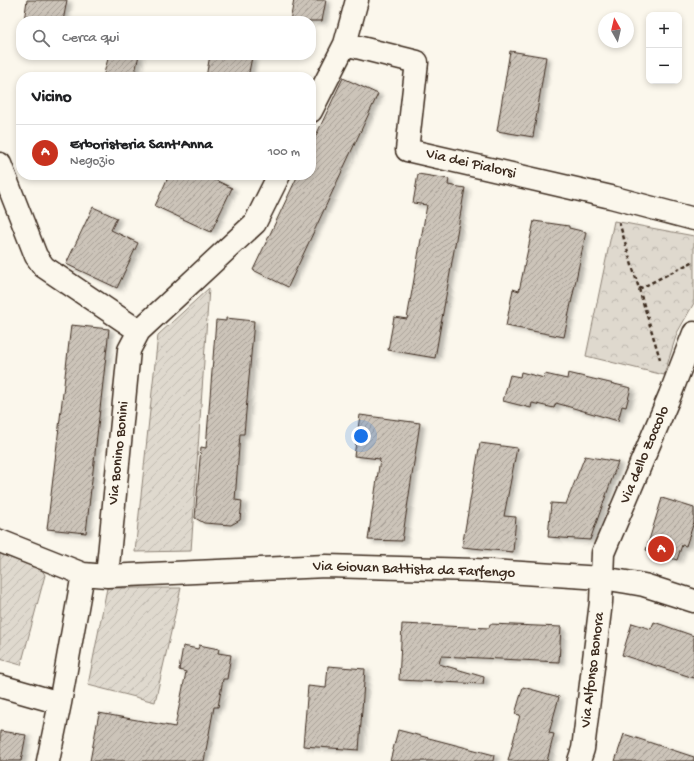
<!DOCTYPE html>
<html lang="it">
<meta charset="utf-8">
<style>
body{margin:0;font-family:"Gochi Hand",sans-serif;background:#f6f6f6;color:#202124}
.controls{position:absolute;right:12px;top:12px;display:grid;overflow:hidden;border-radius:8px;box-shadow:0 2px 6px #0003}
.controls button{width:36px;height:36px;display:grid;place-items:center;padding:0;border:0;border-bottom:1px solid #e0e0e0;background:#fff;color:#202124;font:20px sans-serif}
.compass{position:absolute;left:598px;top:12px;width:36px;height:36px;border-radius:50%;background:#fff;box-shadow:0 2px 6px #0003;rotate:352deg}
.you{position:absolute;left:361px;top:436px;width:14px;height:14px;margin:-10px;border:3px solid #fff;border-radius:50%;background:#1a73e8;box-shadow:0 0 0 6px #1a73e833}
.badge{display:grid;place-items:center;width:26px;height:26px;border-radius:50%;background:#c8321e;color:#fff;font-size:13px;font-weight:700}
.pin{position:absolute;translate:-50% -50%;border:2px solid #fff;box-shadow:0 1px 4px #0006}
.list{margin:0;padding:0;list-style:none}
h2{display:flex;justify-content:space-between;align-items:center;height:52px;margin:0;padding:0 16px;font-size:17px}
h2 small{font-size:13px;font-weight:400;color:#757577}
.list li{display:grid;grid-template-columns:26px 1fr auto;gap:12px;align-items:center;box-sizing:border-box;height:56px;padding:0 16px;border-top:1px solid #e0e0e0}
.list b{display:block;font-size:15px;white-space:nowrap}
.list p{margin:0;font-size:13px;white-space:nowrap;color:#757577}
.list em{font-size:13px;font-style:normal;color:#757577}
.icon{flex:none;width:22px;height:22px;fill:none;stroke:currentColor;stroke-width:2;stroke-linecap:round;stroke-linejoin:round}
.map{position:relative;flex:none;width:694px;height:761px;overflow:hidden}
.search{position:absolute;background:#fff;box-shadow:0 2px 6px #0003;left:16px;top:16px;width:300px;height:44px;display:flex;align-items:center;gap:10px;box-sizing:border-box;padding:0 14px;border-radius:16px;color:#757577;font-size:15px}
.panel{position:absolute;background:#fff;box-shadow:0 2px 6px #0003;left:16px;top:72px;width:300px;height:108px;border-radius:16px}
.map>svg:first-child{display:block}
</style>
<div class="map">
<svg width="694" height="761" viewBox="0 0 694 761">
<defs>
<pattern id="forest-crowns" width="20" height="18" patternUnits="userSpaceOnUse"><rect width="20" height="18" fill="#dfd9ce"/><path d="M2 6a3 3 0 1 1 6 0M12 15a3 3 0 1 1 6 0" fill="none" stroke="#c0bab0"/></pattern>
<pattern id="garden-furrows" width="10" height="10" patternUnits="userSpaceOnUse"><rect width="10" height="10" fill="#dfd9ce"/><path d="M-1 1l2-2M0 10L10 0M9 11l2-2" fill="none" stroke="#c0bab0"/></pattern>
<pattern id="building-hatch" width="6" height="6" patternUnits="userSpaceOnUse"><rect width="6" height="6" fill="#ccc4b9"/><path d="M-1 1l2-2M0 6l6-6M5 7l2-2" fill="none" stroke="#a79f96"/></pattern>
<filter id="shadow"><feDropShadow dx="4.5" dy="2.5" stdDeviation="2" flood-color="#0004"/></filter>
</defs>
<rect width="100%" height="100%" fill="#fbf7ec"/>
<filter id="ink" filterUnits="userSpaceOnUse"><feTurbulence type="fractalNoise" baseFrequency=".025" numOctaves="2"/><feDisplacementMap in="SourceGraphic" scale="8" xChannelSelector="R" yChannelSelector="G"/><feConvolveMatrix kernelMatrix="1 2 1 2 8 2 1 2 1" color-interpolation-filters="sRGB"/></filter>
<g filter="url(#ink)">
<path fill="url(#forest-crowns)" stroke="#8d8276" d="M 614,221 L 694,236 L 694,303 L 677,333 L 664,375 L 586,356 Z"/>
<path fill="url(#garden-furrows)" stroke="#8d8276" d="M 209,288 L 191,551 L 135,552 L 158,335 Z
M 0,554 L 42,570 L 45,575 L 21,665 L 0,659 Z
M 107,588 L 181,588 L 155,702 L 88,685 Z"/>
<path fill="url(#building-hatch)" stroke="#3b2a1e" filter="url(#shadow)" d="M 27,0 L 67,0 L 63,21 L 24,21 Z
M 294,0 L 326,0 L 322,21 L 290,21 Z
M 510,51 L 546,57 L 533,137 L 497,131 Z
M 109,55 L 139,55 L 134,77 L 103,77 Z
M 210,55 L 241,55 L 252,57 L 248,77 L 206,77 Z
M 343,78 L 378,94 L 288,287 L 253,270 L 298,175 L 311,175 L 311,146 Z
M 418,174 L 449,179 L 448,185 L 465,188 L 435,358 L 388,350 L 394,317 L 407,319 L 427,205 L 413,203 Z
M 169,175 L 205,175 L 232,188 L 211,232 L 155,206 Z
M 93,207 L 117,218 L 111,230 L 138,243 L 117,288 L 66,264 Z
M 534,221 L 569,226 L 569,228 L 586,232 L 564,337 L 506,326 L 513,289 L 519,291 Z
M 226,318 L 254,321 L 244,434 L 240,434 L 235,500 L 242,501 L 240,520 L 231,525 L 204,523 L 195,518 L 201,447 L 206,448 L 216,320 L 226,321 Z
M 71,325 L 109,329 L 86,533 L 47,529 Z
M 521,372 L 544,378 L 545,374 L 567,379 L 568,373 L 631,388 L 626,407 L 622,406 L 618,421 L 556,403 L 554,408 L 532,403 L 531,408 L 503,401 L 510,375 L 520,377 Z
M 360,415 L 420,423 L 402,541 L 368,540 L 380,459 L 354,456 Z
M 480,443 L 517,448 L 504,516 L 516,517 L 513,552 L 462,547 Z
M 585,456 L 618,462 L 590,540 L 548,537 L 551,503 L 566,504 Z
M 662,498 L 694,508 L 694,522 L 686,546 L 682,545 L 677,560 L 646,550 Z
M 654,622 L 694,636 L 694,678 L 622,655 L 632,623 L 651,629 Z
M 402,624 L 489,628 L 490,624 L 561,627 L 559,662 L 441,656 L 439,664 L 484,677 L 483,684 L 399,680 Z
M 199,645 L 219,649 L 218,653 L 231,655 L 227,679 L 223,679 L 218,707 L 214,707 L 204,761 L 90,761 L 99,713 L 175,727 L 186,672 L 179,670 L 183,646 L 198,649 Z
M 328,666 L 365,669 L 359,750 L 303,746 L 308,686 L 326,688 Z
M 523,687 L 559,697 L 549,733 L 554,734 L 547,761 L 508,761 L 520,715 L 515,714 Z
M 398,730 L 494,755 L 493,761 L 390,761 Z
M 0,731 L 26,735 L 21,761 L 0,761 Z
M 624,734 L 694,757 L 694,761 L 615,761 Z"/>
<g fill="none" stroke-linecap="round" stroke-linejoin="round">
<g stroke="#3b2a1e" stroke-width="25">
<path id="street" d="M 345,44 L 417,62 L 407,150 L 611,197 L 694,219
M 311,111 L 345,44 L 357,0
M 0,164 L 36,256 L 44,267 L 139,331
M 0,541 L 83,574 L 107,576 L 326,566 L 475,570 L 602,578 L 627,582 L 644,585 L 694,601
M 107,576 L 129,350 L 139,331 L 255,223 L 279,175
M 0,686 L 60,703 L 83,574
M 48,761 L 60,703
M 579,761 L 583,749 L 601,602 L 603,553 L 670,395 L 694,333"/>
</g>
<path stroke="#3b2a1e" stroke-width="2.5" stroke-dasharray="4 3" stroke-linecap="butt" d="M 619,222 L 660,359
M 639,289 L 694,261"/>
<use href="#street" stroke="#fbf7ec" stroke-width="22"/>
</g>
</g>
<g text-anchor="middle" dominant-baseline="central" stroke-width="3" stroke-linejoin="round" paint-order="stroke">
<g font-size="15" fill="#3b2a1e" stroke="#fbf7ec">
<text transform="translate(471 164) rotate(13)">Via dei Pialorsi</text>
<text transform="translate(119 453) rotate(-84)">Via Bonino Bonini</text>
<text transform="translate(645 455) rotate(-67)">Via dello Zoccolo</text>
<text transform="translate(414 570) rotate(2)">Via Giovan Battista da Farfengo</text>
<text transform="translate(593 670) rotate(-83)">Via Alfonso Bonora</text>
</g>
</g>
</svg>
<div class="controls">
<button>+</button>
<button>−</button>
</div>
<svg class="compass" viewBox="-18 -18 36 36"><path d="M0-13l5 13h-10z" fill="#e53935"/><path d="M0 13l5-13h-10z" fill="#757577"/></svg>
<div class="you"></div>
<div class="pin badge" style="left:661px;top:549px">A</div>
<div class="search"><svg class="icon" aria-label="search" viewBox="0 0 24 24"><circle cx="10" cy="10" r="6"/><path d="M15 15l6 6"/></svg>Cerca qui</div>
<section class="panel">
<h2>Vicino<small></small></h2>
<ul class="list">
<li><span class="badge">A</span><div><b>Erboristeria Sant'Anna</b><p>Negozio</p></div><em>100 m</em></li>
</ul>
</section>
</div>
